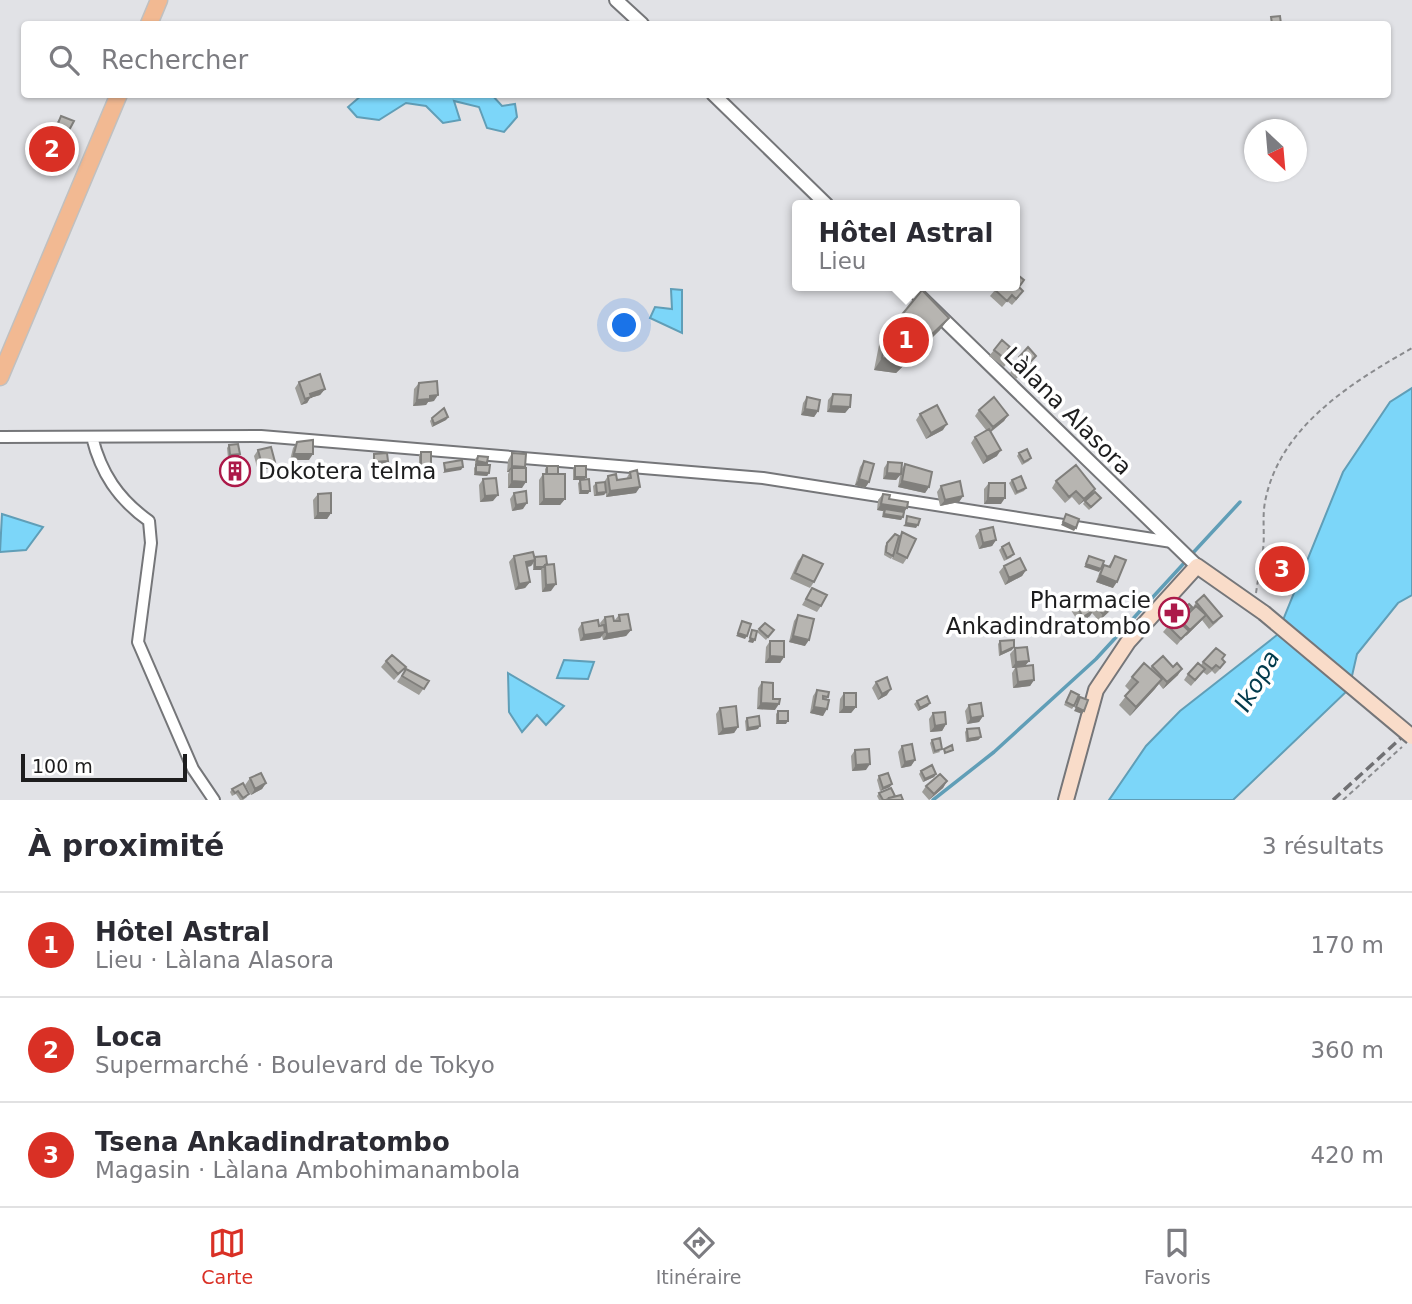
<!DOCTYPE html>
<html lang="fr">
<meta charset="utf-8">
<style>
body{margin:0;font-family:"DejaVu Sans",sans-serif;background:#f2f2f3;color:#2b2b33}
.compass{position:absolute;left:1244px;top:119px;width:63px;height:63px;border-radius:50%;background:#fff;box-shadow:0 2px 5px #0004;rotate:154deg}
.scale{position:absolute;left:21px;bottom:18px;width:166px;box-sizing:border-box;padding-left:7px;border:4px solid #1d1d1e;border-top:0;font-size:19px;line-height:24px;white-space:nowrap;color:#1d1d1e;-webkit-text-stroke:5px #fff;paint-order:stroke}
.you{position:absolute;left:625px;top:326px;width:24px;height:24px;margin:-18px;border:5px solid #fff;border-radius:50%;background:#1a73e8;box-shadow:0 0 0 10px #1a73e833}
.badge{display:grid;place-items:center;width:46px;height:46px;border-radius:50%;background:#d93025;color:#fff;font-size:23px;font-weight:700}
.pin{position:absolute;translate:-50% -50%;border:4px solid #fff;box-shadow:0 2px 7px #0006}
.popup{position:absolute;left:792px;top:200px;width:228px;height:91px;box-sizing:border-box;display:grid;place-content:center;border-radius:7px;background:#fff;filter:drop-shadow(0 2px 5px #0005);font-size:23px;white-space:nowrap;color:#7c7c81}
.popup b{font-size:26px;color:#2b2b33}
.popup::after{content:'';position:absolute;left:50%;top:100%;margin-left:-14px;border:14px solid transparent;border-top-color:#fff}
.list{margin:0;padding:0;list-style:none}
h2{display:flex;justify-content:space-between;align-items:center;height:91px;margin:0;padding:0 28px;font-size:30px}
h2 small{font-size:23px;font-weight:400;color:#7c7c81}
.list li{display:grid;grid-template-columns:46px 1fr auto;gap:21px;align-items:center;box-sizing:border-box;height:105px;padding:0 28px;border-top:2px solid #e1e1e2}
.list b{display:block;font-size:26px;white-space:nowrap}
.list p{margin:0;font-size:23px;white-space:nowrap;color:#7c7c81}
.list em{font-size:23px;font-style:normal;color:#7c7c81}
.icon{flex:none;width:38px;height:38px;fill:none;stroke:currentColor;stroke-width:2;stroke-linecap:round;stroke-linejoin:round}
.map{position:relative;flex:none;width:1412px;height:800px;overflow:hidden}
.search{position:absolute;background:#fff;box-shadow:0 2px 5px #0004;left:21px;right:21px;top:21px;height:77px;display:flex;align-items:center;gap:18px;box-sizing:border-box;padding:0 24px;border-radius:7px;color:#7c7c81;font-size:26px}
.sheet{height:406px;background:#fff}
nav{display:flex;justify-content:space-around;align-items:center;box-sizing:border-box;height:98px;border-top:2px solid #e1e1e2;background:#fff;font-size:19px;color:#7c7c81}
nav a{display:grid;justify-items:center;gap:4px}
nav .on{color:#d93025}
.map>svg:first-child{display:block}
</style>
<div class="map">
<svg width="1412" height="800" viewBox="0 0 1412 800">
<rect width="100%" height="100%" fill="#e1e2e6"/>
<path fill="#7cd6f9" stroke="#609eb7" stroke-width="2" d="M 362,95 L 492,95 L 502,106 L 515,104 L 517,117 L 504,132 L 487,128 L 479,107 L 454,101 L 460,120 L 443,123 L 426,106 L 406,103 L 379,120 L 357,117 L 348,107 Z
M 671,289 L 682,290 L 682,333 L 650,318 L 655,307 L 672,309 Z
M 1412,388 L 1412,595 L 1398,603 L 1357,654 L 1349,689 L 1233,800 L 1109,800 L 1146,746 L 1180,711 L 1277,635 L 1343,472 L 1390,402 Z
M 2,514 L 43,527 L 26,550 L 0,552 Z
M 564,660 L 594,662 L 588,679 L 557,678 Z
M 508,673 L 564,706 L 546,725 L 537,715 L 522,732 L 509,712 Z"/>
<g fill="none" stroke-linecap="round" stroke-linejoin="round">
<path stroke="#609eb7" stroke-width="3.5" d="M 1191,555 L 1240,502
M 933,800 L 994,752 L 1096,659 L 1186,561"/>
<g stroke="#757679" stroke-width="14">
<path id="minor" d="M 0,437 L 261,436 L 763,478 L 1172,542
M 92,437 C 101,473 118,499 149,521 L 151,543 L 138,642 L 193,769 L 214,800"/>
</g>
<g stroke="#757679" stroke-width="16">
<path id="tertiary" d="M 616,0 L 642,24
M 713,94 L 827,205
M 909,286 L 1197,566"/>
</g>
<g stroke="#757679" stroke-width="18">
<path id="secondary" d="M 1066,800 L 1096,690 L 1128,642 L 1197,566 L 1264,613"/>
</g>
<g stroke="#c0c0c0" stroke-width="19">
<path id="primary" d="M 149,24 L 159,0
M 0,377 L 119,94"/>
</g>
<path stroke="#8a8b8e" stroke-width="2" stroke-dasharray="5 3.5" stroke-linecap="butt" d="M 1256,593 C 1258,579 1261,564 1263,550 C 1265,534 1262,518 1265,502 C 1279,427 1351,383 1412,348
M 1343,800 L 1402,747"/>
<use href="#minor" stroke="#fff" stroke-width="10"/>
<use href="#tertiary" stroke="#fff" stroke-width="12"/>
<use href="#secondary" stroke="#f9dcc9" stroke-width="14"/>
<use href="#primary" stroke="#f2b992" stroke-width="16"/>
<path stroke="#707073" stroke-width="3.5" stroke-dasharray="10 5" stroke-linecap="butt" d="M 1333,800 L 1412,728"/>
<g stroke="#757679" stroke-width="18" stroke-linecap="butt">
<path id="secondary-bridge" d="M 1264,613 L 1412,737"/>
</g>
<use href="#secondary-bridge" stroke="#f9dcc9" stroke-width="14"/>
</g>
<path fill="#9d9c98" d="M 61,116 L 66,136 L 59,154 L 55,160 L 41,156 L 57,122 Z
M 1019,287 L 1019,297 L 1012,305 L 1007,301 L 1002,307 L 990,296 L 995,290 Z
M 940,330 L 896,373 L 874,370 L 879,345 L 887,333 Z
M 1008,349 L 1009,360 L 1004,367 L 989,356 L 994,350 Z
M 1019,357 L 1032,363 L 1016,379 L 1010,373 L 1016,365 L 1014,363 Z
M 299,382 L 325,389 L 320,395 L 310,398 L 307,403 L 301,405 L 295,388 Z
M 419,383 L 434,401 L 428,402 L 426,405 L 413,406 L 414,389 Z
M 833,394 L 850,407 L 845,413 L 827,412 L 828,400 Z
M 807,397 L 818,411 L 814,417 L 801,415 L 803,403 Z
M 979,410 L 1008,415 L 1004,421 L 991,432 L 997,456 L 983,464 L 971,443 L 975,437 L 986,430 L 975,416 Z
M 920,414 L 943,430 L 926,439 L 916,420 Z
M 448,417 L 446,420 L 432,427 L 430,421 L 432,418 Z
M 297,442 L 309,460 L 290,460 L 293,448 Z
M 229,445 L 240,454 L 237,457 L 228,458 L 227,448 Z
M 258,450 L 270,468 L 258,471 L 254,456 Z
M 421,452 L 429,468 L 419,468 L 419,455 Z
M 512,453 L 524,468 L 522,488 L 508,488 L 508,474 L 509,472 L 507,472 L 508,460 Z
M 1019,453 L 1031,458 L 1029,461 L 1022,465 L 1017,456 Z
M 478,456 L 486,465 L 489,473 L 487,476 L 474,475 L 474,468 L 476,465 L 475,465 L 475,459 Z
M 864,461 L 869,482 L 865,488 L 855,485 L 860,467 Z
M 888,462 L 901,470 L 905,464 L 929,487 L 925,493 L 898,487 L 900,475 L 896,480 L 883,479 L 884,468 Z
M 227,464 L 248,472 L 245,475 L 229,480 L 225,467 Z
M 547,466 L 558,474 L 565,499 L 560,505 L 539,505 L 539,480 L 543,474 L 545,474 L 545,469 Z
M 575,466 L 586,477 L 584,480 L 588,494 L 579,494 L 578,483 L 581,480 L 573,480 L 573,469 Z
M 630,472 L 636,493 L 606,497 L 606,493 L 604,495 L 594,496 L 593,486 L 596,483 L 604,482 L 608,476 L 617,480 L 626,479 Z
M 483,479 L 493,501 L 480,502 L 479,485 Z
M 1012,480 L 1026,488 L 1024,491 L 1015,495 L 1009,483 Z
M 1056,481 L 1095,489 L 1091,495 L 1079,505 L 1072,497 L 1065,503 L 1052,488 Z
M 989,483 L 1001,504 L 984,504 L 984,489 Z
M 941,486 L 963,496 L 959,502 L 940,506 L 937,492 Z
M 514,493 L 523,509 L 512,511 L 510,499 Z
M 318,494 L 331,513 L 327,519 L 314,519 L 313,500 Z
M 883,494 L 904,512 L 901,520 L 882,517 L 883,511 L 877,510 L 878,500 Z
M 1101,498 L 1089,510 L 1083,504 L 1085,501 Z
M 980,530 L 996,540 L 992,546 L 979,549 L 975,536 Z
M 902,532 L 907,558 L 903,564 L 892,559 L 898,539 Z
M 895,534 L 893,556 L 891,559 L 884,555 L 885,546 Z
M 1002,547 L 1012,557 L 1004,561 L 999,550 Z
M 803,555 L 814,582 L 810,588 L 790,579 L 798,561 Z
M 514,556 L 535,557 L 547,564 L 551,591 L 542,592 L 541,570 L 533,570 L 533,564 L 531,566 L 527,567 L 530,582 L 525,588 L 515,590 L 509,562 Z
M 1115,556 L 1113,588 L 1096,582 L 1100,571 L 1104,565 L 1108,567 Z
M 1004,566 L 1026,570 L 1022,576 L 1005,585 L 999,572 Z
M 812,588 L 821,606 L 817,612 L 802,605 Z
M 1074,601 L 1090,616 L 1079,623 L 1069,607 Z
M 1196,602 L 1222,616 L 1217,622 L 1209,629 L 1202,620 L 1186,636 L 1185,635 L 1177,645 L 1163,632 L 1182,610 L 1190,610 L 1188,614 L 1192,609 Z
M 1096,607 L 1113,608 L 1099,621 L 1092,613 Z
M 619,615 L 631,630 L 626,636 L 603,640 L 602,636 L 600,638 L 580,641 L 578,629 L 582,623 L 601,626 L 600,623 L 605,617 L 614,621 Z
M 798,615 L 805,646 L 789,642 L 794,621 Z
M 765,623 L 774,630 L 766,640 L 757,632 Z
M 770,641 L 784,657 L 780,663 L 765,663 L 766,647 Z
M 1000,641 L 1012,650 L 999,656 L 998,644 Z
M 1015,648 L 1029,661 L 1025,666 L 1034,680 L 1030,686 L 1013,688 L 1012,673 L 1015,668 L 1012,668 L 1010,654 Z
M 1225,655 L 1222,659 L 1221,668 L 1215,674 L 1212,671 L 1207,675 L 1203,672 L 1191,686 L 1184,680 L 1188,674 L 1201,665 L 1203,662 Z
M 386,661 L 406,667 L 394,680 L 381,667 Z
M 1152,666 L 1178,675 L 1163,689 L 1159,684 L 1130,716 L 1119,705 L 1130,691 L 1125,686 L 1132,677 L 1150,669 Z
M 406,669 L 429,681 L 419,695 L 397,682 Z
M 762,682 L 775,710 L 757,709 L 758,688 Z
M 876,682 L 887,695 L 878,700 L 872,688 Z
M 817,690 L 828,697 L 826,700 L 823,716 L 810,713 L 813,696 Z
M 844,693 L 856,707 L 851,713 L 839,713 L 840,699 Z
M 1069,694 L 1074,706 L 1072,709 L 1064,705 Z
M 917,701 L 928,706 L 918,711 L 914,704 Z
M 969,705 L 983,716 L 979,722 L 967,724 L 965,711 Z
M 720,708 L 738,727 L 734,733 L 718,735 L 716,714 Z
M 778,711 L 786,724 L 776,724 L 776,714 Z
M 933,713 L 946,724 L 942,731 L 930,732 L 929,719 Z
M 747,718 L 758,729 L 746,731 L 745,721 Z
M 967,729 L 981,737 L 978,740 L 966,742 L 965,732 Z
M 932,740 L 940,752 L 933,754 L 930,743 Z
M 902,746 L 915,760 L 911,766 L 901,768 L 898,752 Z
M 855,750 L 866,770 L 852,771 L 851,756 Z
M 921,771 L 936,774 L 934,777 L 923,782 L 919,774 Z
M 879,776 L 890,787 L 880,791 L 877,780 Z
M 250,778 L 266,783 L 262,789 L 251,795 L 245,785 Z
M 947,781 L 943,788 L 929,800 L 922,792 L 926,786 Z
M 243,783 L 247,797 L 243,800 L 240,800 L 236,794 L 232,796 L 230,792 L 232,789 Z
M 879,793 L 894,797 L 903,800 L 879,800 L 877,796 Z"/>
<path fill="#807f7c" d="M 46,150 L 59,154 L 55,160 L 41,156 Z
M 949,318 L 940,330 L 896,373 L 874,370 L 882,358 Z
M 325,389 L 320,395 L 310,398 L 307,403 L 301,405 L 310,394 Z
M 438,395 L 434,401 L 428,402 L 426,405 L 413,406 L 417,400 L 430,396 Z
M 831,406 L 850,407 L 845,413 L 827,412 Z
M 805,409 L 818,411 L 814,417 L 801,415 Z
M 1008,415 L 1004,421 L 989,433 L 993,427 Z
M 448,417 L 446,420 L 432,427 L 434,424 Z
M 947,424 L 943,430 L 926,439 L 931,433 Z
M 1001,450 L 997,456 L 983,464 L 987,457 Z
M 240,454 L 237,457 L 228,458 L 230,455 Z
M 294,454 L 313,454 L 309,460 L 290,460 Z
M 388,461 L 385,464 L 372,465 L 374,462 Z
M 477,461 L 487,463 L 485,466 L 475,465 Z
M 275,462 L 270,468 L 258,471 L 262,465 Z
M 421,465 L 431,465 L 429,468 L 419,468 Z
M 512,466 L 525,467 L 521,473 L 512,468 L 509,472 L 507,472 Z
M 463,467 L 461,470 L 443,473 L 445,470 Z
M 248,472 L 245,475 L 229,480 L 231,477 Z
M 476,472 L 489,473 L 487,476 L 474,475 Z
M 887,473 L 901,474 L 896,480 L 883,479 Z
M 575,477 L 586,477 L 584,480 L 573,480 Z
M 859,479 L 869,482 L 865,488 L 855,485 Z
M 512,481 L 526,482 L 522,488 L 508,488 Z
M 902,481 L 929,487 L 925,493 L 898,487 Z
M 640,487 L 636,493 L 606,497 L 610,491 Z
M 1095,489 L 1091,495 L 1079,505 L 1084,499 Z
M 581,491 L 590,491 L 588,494 L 579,494 Z
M 606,492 L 604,495 L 594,496 L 597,493 Z
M 498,495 L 493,501 L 480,502 L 485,496 Z
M 963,496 L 959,502 L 940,506 L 945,500 Z
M 988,498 L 1005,498 L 1001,504 L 984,504 Z
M 544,499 L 565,499 L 560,505 L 539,505 Z
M 527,503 L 523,509 L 512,511 L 516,505 Z
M 881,504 L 907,508 L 903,514 L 885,509 L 883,511 L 877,510 Z
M 318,513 L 331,513 L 327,519 L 314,519 Z
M 884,514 L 903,517 L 901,520 L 882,517 Z
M 1063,522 L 1076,528 L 1074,531 L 1061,525 Z
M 906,523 L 918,525 L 916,528 L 903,526 Z
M 996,540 L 992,546 L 979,549 L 983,543 Z
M 535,560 L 531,566 L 522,568 L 526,562 Z
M 1086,564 L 1101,569 L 1099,572 L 1084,567 Z
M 535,567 L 543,567 L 541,570 L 533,570 Z
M 1026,570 L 1022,576 L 1005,585 L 1009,578 Z
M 1100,575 L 1117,582 L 1113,588 L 1096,582 Z
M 530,582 L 525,588 L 515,590 L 519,584 Z
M 556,584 L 551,591 L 542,592 L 546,585 Z
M 1117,602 L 1113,608 L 1099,621 L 1103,614 Z
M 1094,610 L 1090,616 L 1079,623 L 1083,617 Z
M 1206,615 L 1201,621 L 1186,636 L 1190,630 Z
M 631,630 L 626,636 L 603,640 L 607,634 Z
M 605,632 L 600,638 L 580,641 L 584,635 Z
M 738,633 L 747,636 L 745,639 L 736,636 Z
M 793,636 L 809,640 L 805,646 L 789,642 Z
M 750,638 L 755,640 L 753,643 L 748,642 Z
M 1014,647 L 1012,650 L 999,656 L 1001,653 Z
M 770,656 L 784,657 L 780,663 L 765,663 Z
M 1029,661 L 1024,667 L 1012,668 L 1016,662 Z
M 1182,669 L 1178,675 L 1163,689 L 1167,682 Z
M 1162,679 L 1155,689 L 1130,716 L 1136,707 Z
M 1034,680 L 1030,686 L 1013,688 L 1018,682 Z
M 891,689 L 887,695 L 878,700 L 882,694 Z
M 761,703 L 779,704 L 775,710 L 757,709 Z
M 930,703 L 928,706 L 918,711 L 920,708 Z
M 814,707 L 827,709 L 823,716 L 810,713 Z
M 844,707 L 856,707 L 851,713 L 839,713 Z
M 1076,707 L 1084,711 L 1082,714 L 1074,711 Z
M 983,716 L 979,722 L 967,724 L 971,718 Z
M 778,721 L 788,721 L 786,724 L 776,724 Z
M 946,724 L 942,731 L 930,732 L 935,726 Z
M 760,726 L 758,729 L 746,731 L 748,728 Z
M 738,727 L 734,733 L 718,735 L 723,729 Z
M 981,737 L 978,740 L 966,742 L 968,739 Z
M 915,760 L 911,766 L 901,768 L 905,762 Z
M 870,764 L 866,770 L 852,771 L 856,765 Z
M 936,774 L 934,777 L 923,782 L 925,779 Z
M 947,781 L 943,788 L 929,800 L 934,794 Z
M 266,783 L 262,789 L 251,795 L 255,789 Z
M 892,784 L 890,787 L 880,791 L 883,788 Z"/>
<path fill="#b7b5b1" stroke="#807f7c" stroke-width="2" d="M 1280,16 L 1281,24 L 1272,24 L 1271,17 Z
M 61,116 L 74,121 L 67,134 L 55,131 Z
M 54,132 L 67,136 L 59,154 L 46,150 Z
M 1014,272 L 1024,280 L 1019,287 L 1023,291 L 1016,299 L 1012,295 L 1007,301 L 995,290 L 998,286 L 1014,286 Z
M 922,290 L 949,318 L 904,361 L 882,358 L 887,333 Z
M 1002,340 L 1010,347 L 1008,349 L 1014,354 L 1008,361 L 994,350 Z
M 1028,347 L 1036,356 L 1020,373 L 1015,367 L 1022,361 L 1019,357 Z
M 320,374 L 325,389 L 310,394 L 311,397 L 305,399 L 299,382 Z
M 437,381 L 438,395 L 430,396 L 430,399 L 417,400 L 419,383 Z
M 833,394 L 851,395 L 850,407 L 831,406 Z
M 807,397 L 820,400 L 818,411 L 805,409 Z
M 994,397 L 1008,415 L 993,427 L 979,410 Z
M 937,405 L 947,424 L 931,433 L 920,414 Z
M 444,408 L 448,417 L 434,424 L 432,418 Z
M 989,429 L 1001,450 L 987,457 L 975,437 Z
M 313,440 L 313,454 L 294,454 L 297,442 Z
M 238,444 L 240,454 L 230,455 L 229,445 Z
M 271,447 L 275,462 L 262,465 L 258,450 Z
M 1027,449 L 1031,458 L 1024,462 L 1019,453 Z
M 421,452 L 431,452 L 431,465 L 421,465 Z
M 387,453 L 388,461 L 374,462 L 374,454 Z
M 512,453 L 526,454 L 525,467 L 512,466 Z
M 478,456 L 488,457 L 487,463 L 477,461 Z
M 244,459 L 248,472 L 231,477 L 227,464 Z
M 462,460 L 463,467 L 445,470 L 444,463 Z
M 864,461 L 874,464 L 869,482 L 859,479 Z
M 888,462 L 902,463 L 901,474 L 887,473 Z
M 905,464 L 932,472 L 929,487 L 902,481 Z
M 476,465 L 490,465 L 489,473 L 476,472 Z
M 1076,465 L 1095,489 L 1084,499 L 1076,491 L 1069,497 L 1056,481 Z
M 547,466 L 558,466 L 558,474 L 547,474 Z
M 575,466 L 586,466 L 586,477 L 575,477 Z
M 512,468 L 526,468 L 526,482 L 512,481 Z
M 637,470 L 640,487 L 610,491 L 608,476 L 616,474 L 617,480 L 631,478 L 630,472 Z
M 543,474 L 565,474 L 565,499 L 544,499 Z
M 1021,476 L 1026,488 L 1017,492 L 1012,480 Z
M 496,478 L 498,495 L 485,496 L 483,479 Z
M 589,479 L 590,491 L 581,491 L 580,480 Z
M 960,481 L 963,496 L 945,500 L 941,486 Z
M 605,482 L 606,492 L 597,493 L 596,483 Z
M 989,483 L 1005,483 L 1005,498 L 988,498 Z
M 526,491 L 527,503 L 516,505 L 514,493 Z
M 1095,492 L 1101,498 L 1091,507 L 1085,501 Z
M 331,493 L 331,513 L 318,513 L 318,494 Z
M 883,494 L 890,495 L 889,499 L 908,502 L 907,508 L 881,504 Z
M 885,509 L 904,512 L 903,517 L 884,514 Z
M 1066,514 L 1079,519 L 1076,528 L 1063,522 Z
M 907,516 L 920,519 L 918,525 L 906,523 Z
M 993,527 L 996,540 L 983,543 L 980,530 Z
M 902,532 L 916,539 L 907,558 L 897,553 Z
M 895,534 L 899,536 L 893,556 L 886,552 L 887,543 Z
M 1009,543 L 1014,554 L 1007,558 L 1002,547 Z
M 533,552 L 535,560 L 526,562 L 530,582 L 519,584 L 514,556 Z
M 803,555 L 823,564 L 814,582 L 795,573 Z
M 546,556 L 547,564 L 545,565 L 543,567 L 535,567 L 535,557 Z
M 1089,556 L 1104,561 L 1101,569 L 1086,564 Z
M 1115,556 L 1126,560 L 1117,582 L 1100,575 L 1104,565 L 1110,567 Z
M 1020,558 L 1026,570 L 1009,578 L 1004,566 Z
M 554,564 L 556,584 L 546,585 L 545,565 Z
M 812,588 L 827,595 L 821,606 L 806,599 Z
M 1084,594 L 1094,610 L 1083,617 L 1074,601 Z
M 1111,594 L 1117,602 L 1103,614 L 1096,607 Z
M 1204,595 L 1222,616 L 1213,623 L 1196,602 Z
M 1189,604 L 1192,607 L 1186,613 L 1182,610 Z
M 1196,606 L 1206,615 L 1190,630 L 1177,617 L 1183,610 L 1188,614 Z
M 628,614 L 631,630 L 607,634 L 605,617 L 613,616 L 614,621 L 620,621 L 619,615 Z
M 798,615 L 814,619 L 809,640 L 793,636 Z
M 1175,618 L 1189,631 L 1181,639 L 1168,626 Z
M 598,620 L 599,626 L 604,625 L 605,632 L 584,635 L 582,623 Z
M 742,621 L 751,624 L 747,636 L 738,633 Z
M 765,623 L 774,630 L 768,637 L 759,629 Z
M 752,630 L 757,631 L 755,640 L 750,638 Z
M 1014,640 L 1014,647 L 1001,653 L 1000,641 Z
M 770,641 L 784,641 L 784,657 L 770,656 Z
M 1027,647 L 1029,661 L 1016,662 L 1015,648 Z
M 1216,648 L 1225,655 L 1222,659 L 1225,662 L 1220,668 L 1216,665 L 1212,669 L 1203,662 Z
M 392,655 L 406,667 L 398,674 L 386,661 Z
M 1163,656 L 1173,667 L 1177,663 L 1182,669 L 1167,682 L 1152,666 Z
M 1144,663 L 1162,679 L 1136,707 L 1125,696 L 1138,682 L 1132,677 Z
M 1198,663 L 1205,669 L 1195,680 L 1188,674 Z
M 1033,665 L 1034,680 L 1018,682 L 1016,667 Z
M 406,669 L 429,681 L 424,689 L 402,676 Z
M 887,677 L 891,689 L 882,694 L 876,682 Z
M 762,682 L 773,683 L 773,699 L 780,699 L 779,704 L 761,703 Z
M 817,690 L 829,692 L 828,697 L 823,696 L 823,699 L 829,700 L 827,709 L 814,707 Z
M 1071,691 L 1079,695 L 1074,706 L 1066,702 Z
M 844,693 L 856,693 L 856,707 L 844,707 Z
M 927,696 L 930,703 L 920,708 L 917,701 Z
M 1080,697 L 1088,700 L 1084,711 L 1076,707 Z
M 981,703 L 983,716 L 971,718 L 969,705 Z
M 736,706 L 738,727 L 723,729 L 720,708 Z
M 778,711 L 788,711 L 788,721 L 778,721 Z
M 945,712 L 946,724 L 935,726 L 933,713 Z
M 759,716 L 760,726 L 748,728 L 747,718 Z
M 979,728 L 981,737 L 968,739 L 967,729 Z
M 940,738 L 942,749 L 935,751 L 932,740 Z
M 912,744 L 915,760 L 905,762 L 902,746 Z
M 952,745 L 953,750 L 945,753 L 944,749 Z
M 869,749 L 870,764 L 856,765 L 855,750 Z
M 932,765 L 936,774 L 925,779 L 921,771 Z
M 261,773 L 266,783 L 255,789 L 250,778 Z
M 888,773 L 892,784 L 883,788 L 879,776 Z
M 940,774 L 947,781 L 934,794 L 926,786 Z
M 243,783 L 249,794 L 243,798 L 238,791 L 235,793 L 232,789 Z
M 891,788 L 895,796 L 886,800 L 883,800 L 879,793 Z
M 901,795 L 903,800 L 890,800 L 889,798 Z"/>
<defs>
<g id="building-ring" transform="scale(1.575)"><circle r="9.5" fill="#fff" stroke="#ac1949" stroke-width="1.5"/><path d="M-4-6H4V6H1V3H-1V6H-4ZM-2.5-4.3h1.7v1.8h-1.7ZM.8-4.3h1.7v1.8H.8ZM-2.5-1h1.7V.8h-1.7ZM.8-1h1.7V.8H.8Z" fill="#ac1949"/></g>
<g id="pharmacy-ring" transform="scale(1.575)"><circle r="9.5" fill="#fff" stroke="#ac1949" stroke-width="1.5"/><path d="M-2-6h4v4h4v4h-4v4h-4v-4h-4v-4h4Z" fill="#ac1949"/></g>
</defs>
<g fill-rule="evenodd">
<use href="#building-ring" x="235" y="471"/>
<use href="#pharmacy-ring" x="1174" y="613"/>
</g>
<g text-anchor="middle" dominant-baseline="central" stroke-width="7" stroke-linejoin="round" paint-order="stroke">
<g font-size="23" fill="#1d1d1e" stroke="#fff">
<text transform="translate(1068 411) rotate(45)">Làlana Alasora</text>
</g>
<g font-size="23" fill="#1d1d1e" stroke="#fff" text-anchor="start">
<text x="258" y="471">Dokotera telma</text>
<text x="1151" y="600" text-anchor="end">Pharmacie<tspan x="1151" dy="26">Ankadindratombo</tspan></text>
</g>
<g font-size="24" font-style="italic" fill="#013b4c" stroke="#fff">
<text transform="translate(1257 681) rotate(-60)">Ikopa</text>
</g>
</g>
</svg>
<svg class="compass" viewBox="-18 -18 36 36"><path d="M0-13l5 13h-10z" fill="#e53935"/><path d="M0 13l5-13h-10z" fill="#7c7c81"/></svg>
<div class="scale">100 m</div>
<div class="you"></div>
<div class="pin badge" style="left:906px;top:340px">1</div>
<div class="popup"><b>Hôtel Astral</b>Lieu</div>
<div class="pin badge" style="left:52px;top:149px">2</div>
<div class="pin badge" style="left:1282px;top:569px">3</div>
<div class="search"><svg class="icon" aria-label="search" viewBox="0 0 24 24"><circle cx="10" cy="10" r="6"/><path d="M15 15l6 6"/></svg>Rechercher</div>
</div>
<section class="sheet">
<h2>À proximité<small>3 résultats</small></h2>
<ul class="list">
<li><span class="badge">1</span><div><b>Hôtel Astral</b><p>Lieu · Làlana Alasora</p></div><em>170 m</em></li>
<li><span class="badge">2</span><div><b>Loca</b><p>Supermarché · Boulevard de Tokyo</p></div><em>360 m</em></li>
<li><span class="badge">3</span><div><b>Tsena Ankadindratombo</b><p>Magasin · Làlana Ambohimanambola</p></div><em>420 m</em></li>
</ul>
</section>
<nav>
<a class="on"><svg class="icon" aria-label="map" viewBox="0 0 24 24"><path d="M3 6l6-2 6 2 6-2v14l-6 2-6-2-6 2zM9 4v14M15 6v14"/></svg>Carte</a>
<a><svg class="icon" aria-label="directions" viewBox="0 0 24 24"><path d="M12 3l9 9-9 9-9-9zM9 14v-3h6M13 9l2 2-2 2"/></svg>Itinéraire</a>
<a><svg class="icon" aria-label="saved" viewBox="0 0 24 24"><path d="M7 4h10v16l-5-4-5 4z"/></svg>Favoris</a>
</nav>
